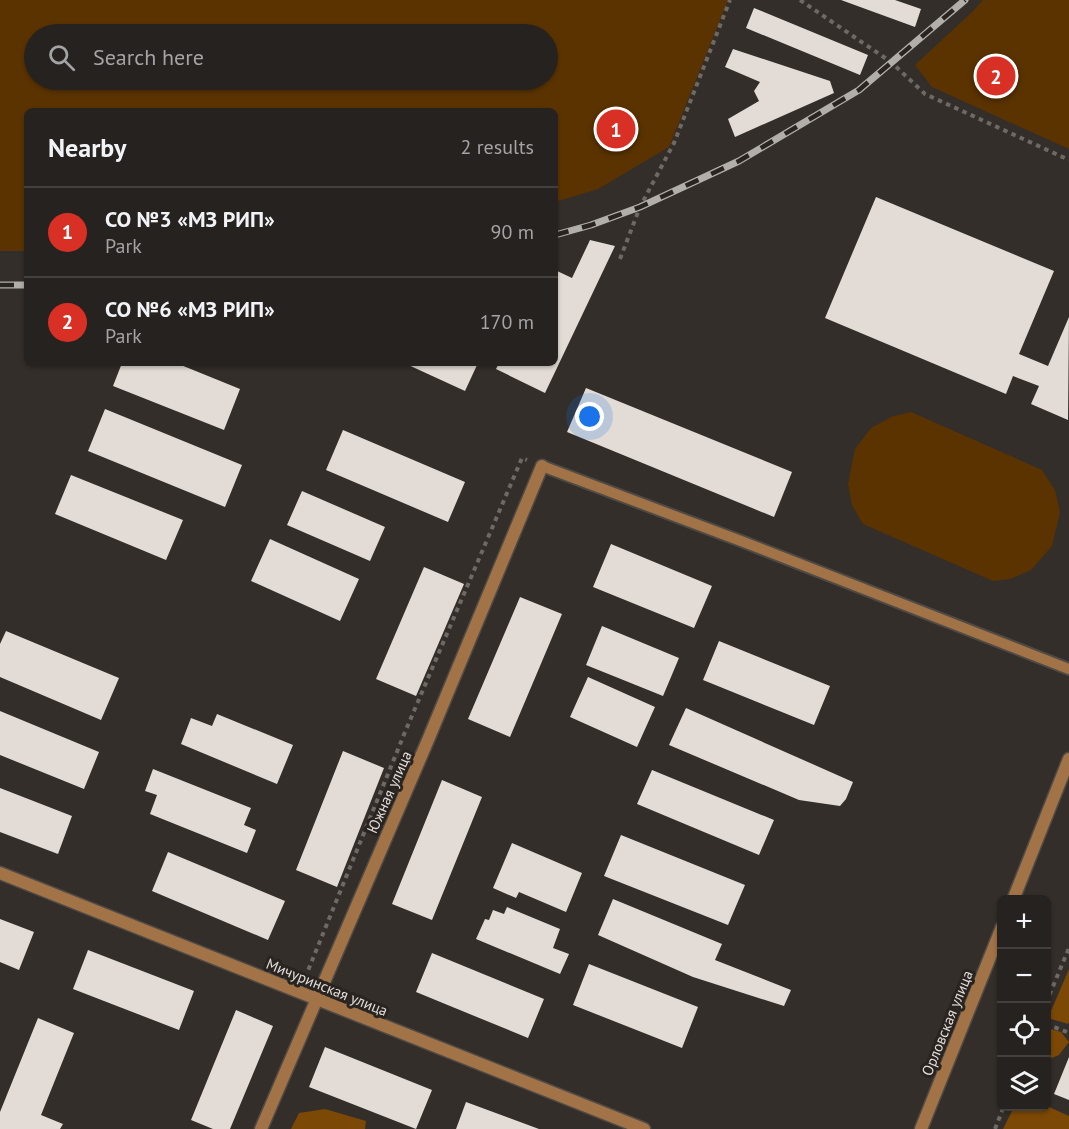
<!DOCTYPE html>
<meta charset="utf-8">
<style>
body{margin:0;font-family:"PT Sans",sans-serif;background:#322f2c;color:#f1f3f6}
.controls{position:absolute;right:18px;bottom:18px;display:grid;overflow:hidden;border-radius:9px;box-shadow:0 2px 4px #0004}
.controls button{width:54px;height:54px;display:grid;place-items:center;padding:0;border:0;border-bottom:2px solid #423f3d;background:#26221f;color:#f1f3f6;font:30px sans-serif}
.you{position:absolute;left:590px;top:417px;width:21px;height:21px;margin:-15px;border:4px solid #fff;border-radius:50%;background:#1a73e8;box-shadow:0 0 0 9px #1a73e833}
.badge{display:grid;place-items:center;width:39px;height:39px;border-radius:50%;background:#d93025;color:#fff;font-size:20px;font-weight:700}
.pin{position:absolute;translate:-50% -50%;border:3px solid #fff;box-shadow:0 2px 6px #0006}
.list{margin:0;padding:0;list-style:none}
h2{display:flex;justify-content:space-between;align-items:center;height:78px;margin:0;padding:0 24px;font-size:26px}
h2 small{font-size:20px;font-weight:400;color:#a4a4a4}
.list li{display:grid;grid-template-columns:39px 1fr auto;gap:18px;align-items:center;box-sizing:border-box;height:90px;padding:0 24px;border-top:2px solid #423f3d}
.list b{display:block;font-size:22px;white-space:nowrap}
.list p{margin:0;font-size:20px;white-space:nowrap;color:#a4a4a4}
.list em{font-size:20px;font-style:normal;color:#a4a4a4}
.icon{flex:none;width:33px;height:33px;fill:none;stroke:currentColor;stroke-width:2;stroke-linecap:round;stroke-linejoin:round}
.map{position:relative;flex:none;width:1069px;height:1129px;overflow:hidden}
.search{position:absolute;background:#26221f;box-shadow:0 2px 4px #0004;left:24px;top:24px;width:534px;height:66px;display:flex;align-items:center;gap:15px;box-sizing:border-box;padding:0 21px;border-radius:33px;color:#a4a4a4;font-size:22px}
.panel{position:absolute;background:#26221f;box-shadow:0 2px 4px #0004;left:24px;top:108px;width:534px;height:258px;border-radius:9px}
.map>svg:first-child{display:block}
</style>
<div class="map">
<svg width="1069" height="1129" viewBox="0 0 1069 1129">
<rect width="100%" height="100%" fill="#332e29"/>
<path fill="#5b3301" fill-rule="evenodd" d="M 0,0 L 728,0 L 669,147 L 598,189 L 555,202 L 555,111 L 27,111 L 27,251 L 0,251 ZM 548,34 L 548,80 L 34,80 L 34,34 Z
M 983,0 L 1069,0 L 1069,149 L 932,87 L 915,65 L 971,13 Z
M 911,412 L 1042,470 L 1055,490 L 1060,512 L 1052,546 L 1031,570 L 1010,579 L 993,581 L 863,524 L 852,505 L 848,484 L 855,449 L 871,428 L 891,417 Z"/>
<path fill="#7c4805" d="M 1069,969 L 1069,1022 L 1068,1024 L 1048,1018 Z
M 1047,1028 L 1061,1032 L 1069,1042 L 1059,1055 L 1047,1060 Z
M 1047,1106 L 1069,1116 L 1069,1129 L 1003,1129 L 1014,1107 Z
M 325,1109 L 366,1121 L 365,1129 L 291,1129 L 299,1113 Z"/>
<path fill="#e3dcd6" d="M 841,0 L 895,0 L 921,9 L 915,27 Z
M 754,8 L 868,55 L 860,75 L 746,28 Z
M 733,49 L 830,81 L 834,93 L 735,137 L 728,119 L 759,101 L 754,91 L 760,82 L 725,67 Z
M 876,197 L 1054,271 L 1019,354 L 1048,366 L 1069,317 L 1068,420 L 1031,404 L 1039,386 L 1013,376 L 1006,394 L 825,318 Z
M 590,240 L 615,246 L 545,393 L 496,369 L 499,363 L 555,363 L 555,270 L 572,278 Z
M 122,363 L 176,363 L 240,389 L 224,430 L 113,386 Z
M 404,363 L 472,363 L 477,365 L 465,391 Z
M 586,388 L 792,472 L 774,517 L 567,432 Z
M 105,409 L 242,465 L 225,507 L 88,451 Z
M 343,430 L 465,482 L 448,522 L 326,470 Z
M 71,475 L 183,520 L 166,560 L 55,514 Z
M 302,491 L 385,527 L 370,561 L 287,525 Z
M 270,539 L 359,579 L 340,621 L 251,581 Z
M 611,544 L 712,586 L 694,628 L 593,587 Z
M 424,567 L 464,584 L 416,696 L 376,679 Z
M 520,597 L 562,614 L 510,737 L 468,719 Z
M 602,626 L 679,658 L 663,696 L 586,665 Z
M 6,631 L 119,678 L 101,720 L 0,677 L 0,644 Z
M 719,641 L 830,686 L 814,725 L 703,680 Z
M 588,677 L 655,707 L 637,747 L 570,717 Z
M 686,708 L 853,782 L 846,799 L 840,806 L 799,800 L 669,745 Z
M 0,711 L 99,752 L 84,789 L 0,755 Z
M 217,714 L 293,745 L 277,784 L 181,744 L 191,718 L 212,726 Z
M 343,751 L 384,768 L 337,887 L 296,870 Z
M 153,769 L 251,808 L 244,825 L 256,830 L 247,853 L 150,814 L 157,795 L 145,791 Z
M 652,770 L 774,820 L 759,855 L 637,804 Z
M 442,780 L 482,797 L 432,920 L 392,904 Z
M 0,788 L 72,816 L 58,854 L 0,832 Z
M 621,835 L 745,885 L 728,925 L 604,876 Z
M 512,843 L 582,873 L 566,912 L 519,892 L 516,898 L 493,888 Z
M 168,852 L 285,901 L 268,940 L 152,891 Z
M 613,899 L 722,944 L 715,960 L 791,990 L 784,1006 L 693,977 L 598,935 Z
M 507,907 L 560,929 L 553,948 L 569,954 L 560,974 L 476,939 L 485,919 L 489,920 L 493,910 L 504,914 Z
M 0,919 L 34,932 L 19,970 L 0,962 Z
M 88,950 L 194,991 L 179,1030 L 73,989 Z
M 432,953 L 544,999 L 528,1038 L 416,992 Z
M 589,964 L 698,1007 L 682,1048 L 573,1005 Z
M 236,1010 L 273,1026 L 230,1129 L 213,1129 L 191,1120 Z
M 38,1018 L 74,1033 L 41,1115 L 63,1124 L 60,1129 L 0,1129 L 0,1112 Z
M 325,1047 L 432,1090 L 416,1129 L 309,1087 Z
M 1069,1057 L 1069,1100 L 1054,1094 Z
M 466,1102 L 539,1129 L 456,1129 Z"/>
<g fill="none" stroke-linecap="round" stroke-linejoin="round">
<g stroke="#4f4a45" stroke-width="14">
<path id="service" d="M 542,466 L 741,541 L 1069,669"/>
</g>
<g stroke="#4f4a45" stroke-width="15">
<path id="minor" d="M 0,873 L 644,1129
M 1013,900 L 1069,759
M 261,1129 L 428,740 L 542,466
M 921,1129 L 1002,927"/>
</g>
<path stroke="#6e6965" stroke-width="4" stroke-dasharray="4.5 4.5" stroke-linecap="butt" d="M 800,0 L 891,62 L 925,94 L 1069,160
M 620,259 L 640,207 L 674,143 L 730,0
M 305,978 L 405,732 L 522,458 L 527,460
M 1046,1003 L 1069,948
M 1046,1024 L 1067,1032
M 995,1129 L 1004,1106"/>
<use href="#service" stroke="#a27347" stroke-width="10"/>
<use href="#minor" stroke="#a27347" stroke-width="12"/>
<g stroke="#b2aeaa" stroke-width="7">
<path id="rail" d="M 555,235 L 591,225 L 640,207 L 739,161 L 859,90 L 965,0
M 0,285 L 27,285"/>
</g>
<use href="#rail" stroke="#29241f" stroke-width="4.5" stroke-dasharray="14" stroke-linecap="butt"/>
</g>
<g text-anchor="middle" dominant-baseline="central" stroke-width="6" stroke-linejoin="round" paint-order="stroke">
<g font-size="15" fill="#e0dcd9" stroke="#29241f">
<text transform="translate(389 792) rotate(-66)">Южная улица</text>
<text transform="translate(327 987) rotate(22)">Мичуринская улица</text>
<text transform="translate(947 1023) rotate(-68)">Орловская улица</text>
</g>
</g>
</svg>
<div class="controls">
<button>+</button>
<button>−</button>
<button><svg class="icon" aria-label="locate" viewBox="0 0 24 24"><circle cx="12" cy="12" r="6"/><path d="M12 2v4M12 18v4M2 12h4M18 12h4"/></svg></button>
<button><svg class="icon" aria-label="layers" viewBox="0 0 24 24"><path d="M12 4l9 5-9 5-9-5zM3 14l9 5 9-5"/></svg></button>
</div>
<div class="you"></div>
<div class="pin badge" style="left:616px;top:129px">1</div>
<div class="pin badge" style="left:996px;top:76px">2</div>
<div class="search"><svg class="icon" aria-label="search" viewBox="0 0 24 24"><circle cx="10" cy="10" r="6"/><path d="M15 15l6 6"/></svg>Search here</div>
<section class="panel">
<h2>Nearby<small>2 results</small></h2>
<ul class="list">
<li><span class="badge">1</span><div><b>СО №3 «МЗ РИП»</b><p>Park</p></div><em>90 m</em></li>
<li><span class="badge">2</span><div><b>СО №6 «МЗ РИП»</b><p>Park</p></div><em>170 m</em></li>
</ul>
</section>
</div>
